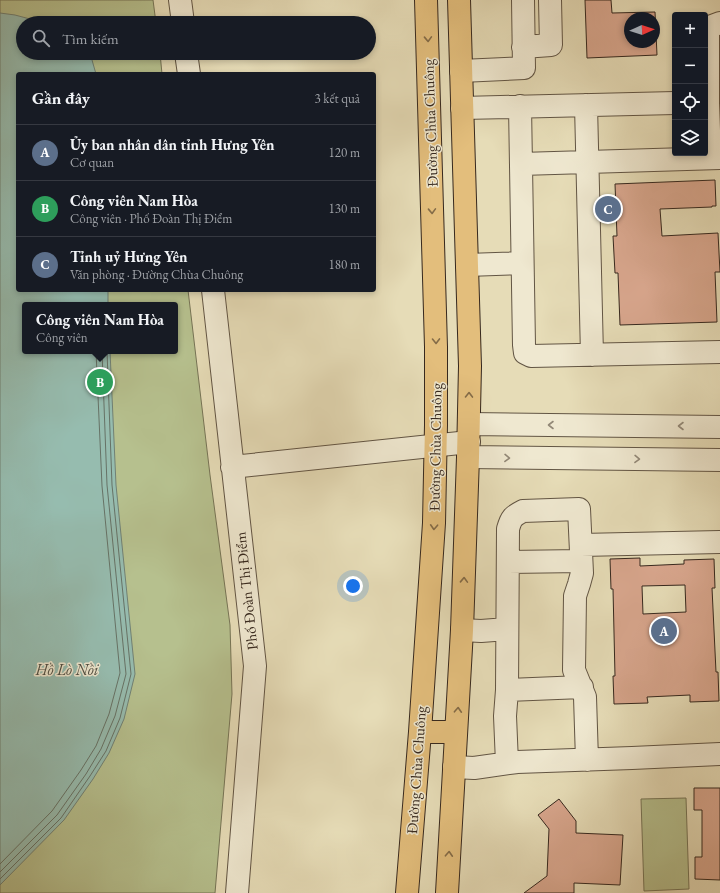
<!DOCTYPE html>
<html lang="vi">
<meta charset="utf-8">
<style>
body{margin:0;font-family:"EB Garamond",serif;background:#20242c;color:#f1f3f6}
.controls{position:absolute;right:12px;top:12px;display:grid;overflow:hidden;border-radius:4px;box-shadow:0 2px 6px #0003}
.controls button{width:36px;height:36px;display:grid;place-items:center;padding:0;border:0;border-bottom:1px solid #363941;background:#171b24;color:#f1f3f6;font:20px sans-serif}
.compass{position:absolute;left:624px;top:12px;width:36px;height:36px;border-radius:50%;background:#171b24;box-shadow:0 2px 6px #0003;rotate:87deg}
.you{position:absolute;left:353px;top:586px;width:14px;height:14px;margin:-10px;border:3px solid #fff;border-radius:50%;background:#1a73e8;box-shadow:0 0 0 6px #1a73e833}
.badge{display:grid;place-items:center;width:26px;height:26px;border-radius:50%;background:#d93025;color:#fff;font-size:13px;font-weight:700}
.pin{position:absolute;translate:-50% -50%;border:2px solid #fff;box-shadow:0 1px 4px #0006}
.popup{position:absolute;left:22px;top:302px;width:156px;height:52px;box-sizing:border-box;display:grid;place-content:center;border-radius:4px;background:#171b24;filter:drop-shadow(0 1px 3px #0005);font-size:13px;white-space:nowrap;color:#9ea1a6}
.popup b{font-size:15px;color:#f1f3f6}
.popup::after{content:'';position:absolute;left:50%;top:100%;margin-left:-8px;border:8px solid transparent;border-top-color:#171b24}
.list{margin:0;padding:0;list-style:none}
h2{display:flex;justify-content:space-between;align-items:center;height:52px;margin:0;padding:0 16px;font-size:17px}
h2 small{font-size:13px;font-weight:400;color:#9ea1a6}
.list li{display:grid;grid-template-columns:26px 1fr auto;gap:12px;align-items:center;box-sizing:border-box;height:56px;padding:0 16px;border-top:1px solid #363941}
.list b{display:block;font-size:15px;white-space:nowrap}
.list p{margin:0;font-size:13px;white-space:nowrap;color:#9ea1a6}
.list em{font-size:13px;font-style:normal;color:#9ea1a6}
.icon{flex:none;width:22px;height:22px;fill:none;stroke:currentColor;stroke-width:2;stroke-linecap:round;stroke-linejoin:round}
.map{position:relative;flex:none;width:720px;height:893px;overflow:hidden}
.search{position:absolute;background:#171b24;box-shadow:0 2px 6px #0003;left:16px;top:16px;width:360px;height:44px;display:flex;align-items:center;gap:10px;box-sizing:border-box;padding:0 14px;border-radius:22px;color:#9ea1a6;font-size:15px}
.panel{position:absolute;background:#171b24;box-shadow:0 2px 6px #0003;left:16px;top:72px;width:360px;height:220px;border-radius:4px}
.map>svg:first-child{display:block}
</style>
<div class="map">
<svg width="720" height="893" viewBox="0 0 720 893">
<rect width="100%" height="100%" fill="#e6dcb7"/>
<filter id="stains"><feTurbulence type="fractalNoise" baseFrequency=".005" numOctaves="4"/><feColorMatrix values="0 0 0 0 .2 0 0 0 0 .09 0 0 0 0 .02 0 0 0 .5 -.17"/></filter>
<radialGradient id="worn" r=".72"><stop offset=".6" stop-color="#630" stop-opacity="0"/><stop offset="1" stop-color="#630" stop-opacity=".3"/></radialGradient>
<path fill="#b6c08e" stroke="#767456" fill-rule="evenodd" d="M 0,0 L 153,0 L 156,23 L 23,23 L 23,53 L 160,53 L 162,74 L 18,74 L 18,290 L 188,290 L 210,475 L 230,625 L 232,694 L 215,893 L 0,893 ZM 25,305 L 175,305 L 175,351 L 25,351 Z
M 686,798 L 689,889 L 644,891 L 641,799 Z"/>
<path fill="#96bcaf" stroke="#708175" d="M 0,13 L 15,15 L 45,23 L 23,23 L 23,53 L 87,53 L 92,60 L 96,74 L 18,74 L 18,290 L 108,290 L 108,305 L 25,305 L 25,351 L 110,351 L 116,485 L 135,674 L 124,719 L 109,753 L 93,779 L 64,820 L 0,885 Z"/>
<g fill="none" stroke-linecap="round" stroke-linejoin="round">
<path stroke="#667266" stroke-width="1" d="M 0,864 L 52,811 L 81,770 L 96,746 L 109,714 L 120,673 L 102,486 L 96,351
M 0,872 L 57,815 L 86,774 L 101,749 L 115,716 L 126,674 L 107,485 L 102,351
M 0,879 L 61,818 L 90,776 L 106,751 L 120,718 L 131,674 L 112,485 L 107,351"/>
</g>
<path fill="#d8a68d" stroke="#36281e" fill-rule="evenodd" d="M 585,0 L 611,0 L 612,13 L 655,12 L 657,55 L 587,58 ZM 630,18 L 654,18 L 654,42 L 630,42 Z
M 715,180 L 716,206 L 712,206 L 712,207 L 660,209 L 662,236 L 718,233 L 720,272 L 715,272 L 717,322 L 620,325 L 618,273 L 615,273 L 613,236 L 617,236 L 615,184 Z
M 640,558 L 640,566 L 684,564 L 684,560 L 714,559 L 715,588 L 712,588 L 716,672 L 718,672 L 719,701 L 690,702 L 690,695 L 647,697 L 648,703 L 614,704 L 613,676 L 615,676 L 613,589 L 611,589 L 610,559 ZM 685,585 L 686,612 L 643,614 L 642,586 Z
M 694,788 L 720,788 L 720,880 L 695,879 L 695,857 L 702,857 L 702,810 L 694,810 Z
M 559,799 L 576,821 L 576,833 L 623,835 L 620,885 L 574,883 L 574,893 L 524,893 L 547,876 L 549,829 L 538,815 Z"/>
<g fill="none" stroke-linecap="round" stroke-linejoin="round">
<g stroke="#625544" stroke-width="24">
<path id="minor" d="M 180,0 L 183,23
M 523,47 L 551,45 L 550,0
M 186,53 L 189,74
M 461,71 L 524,68 L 523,0
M 586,105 L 592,355
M 520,106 L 524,345 L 525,353 L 531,356 L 720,352
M 462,108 L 675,103
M 710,158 L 708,103 L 708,32 L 712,26 L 720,23
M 521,164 L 720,158
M 467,265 L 522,263
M 213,290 L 255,666 L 237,893
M 469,424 L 720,427
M 468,457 L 720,460
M 232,467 L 469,442
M 581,545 L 720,542
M 508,562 L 581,561
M 462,630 L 481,631 L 507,629
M 507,690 L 582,687
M 507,763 L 505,716 L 507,690 L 508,529 C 511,518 513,516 523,511 L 579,509 L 582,573 L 579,584 L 575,596 L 574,670 L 585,697 L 587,760
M 454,767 L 474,768 L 517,762 L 632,758 L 720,754"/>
</g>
<g stroke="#36281e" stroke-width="24">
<path id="major" d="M 420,732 L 456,732
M 407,893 L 420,732 L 434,523 L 436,425 L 436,347 L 426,0
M 447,893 L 462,630 L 468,457 L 470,366 L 459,0"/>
</g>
<use href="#minor" stroke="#efe8d0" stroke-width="22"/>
<use href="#major" stroke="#e3be7c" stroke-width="22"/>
</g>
<defs><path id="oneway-chevron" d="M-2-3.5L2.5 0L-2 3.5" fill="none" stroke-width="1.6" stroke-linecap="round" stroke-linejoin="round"/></defs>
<g stroke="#846c48">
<use href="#oneway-chevron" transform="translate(428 39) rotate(88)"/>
<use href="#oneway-chevron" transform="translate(432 211) rotate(88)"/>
<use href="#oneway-chevron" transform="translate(436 341) rotate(89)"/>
<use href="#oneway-chevron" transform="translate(469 395) rotate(-89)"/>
<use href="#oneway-chevron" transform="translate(434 527) rotate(93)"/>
<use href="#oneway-chevron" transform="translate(464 580) rotate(-88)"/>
<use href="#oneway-chevron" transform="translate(458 710) rotate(-87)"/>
<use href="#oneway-chevron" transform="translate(449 854) rotate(-87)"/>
</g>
<g stroke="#928877">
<use href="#oneway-chevron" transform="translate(551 425) rotate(-180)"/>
<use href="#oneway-chevron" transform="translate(681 426) rotate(-180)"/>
<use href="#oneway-chevron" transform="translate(507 458) rotate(1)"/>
<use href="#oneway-chevron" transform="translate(637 459) rotate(1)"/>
</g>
<g text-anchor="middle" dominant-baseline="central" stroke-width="3" stroke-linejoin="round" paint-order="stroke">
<g font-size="15" fill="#36281e" stroke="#efe8d0">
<text transform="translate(430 123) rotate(-92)">Đường Chùa Chuông</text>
<text transform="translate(435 447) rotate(-89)">Đường Chùa Chuông</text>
<text transform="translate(246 591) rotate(-96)">Phố Đoàn Thị Điểm</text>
<text transform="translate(416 770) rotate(-86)">Đường Chùa Chuông</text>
</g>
<g font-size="16" font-style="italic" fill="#4e4d42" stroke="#efe8d0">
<text x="67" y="669">Hồ Lò Nồi</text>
</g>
</g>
<rect width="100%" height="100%" filter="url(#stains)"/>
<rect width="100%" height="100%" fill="url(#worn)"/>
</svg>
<div class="controls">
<button>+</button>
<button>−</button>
<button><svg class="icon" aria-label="locate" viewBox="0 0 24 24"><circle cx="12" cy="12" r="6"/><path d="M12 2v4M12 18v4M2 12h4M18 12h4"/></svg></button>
<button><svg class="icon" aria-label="layers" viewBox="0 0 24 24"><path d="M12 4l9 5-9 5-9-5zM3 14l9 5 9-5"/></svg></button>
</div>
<svg class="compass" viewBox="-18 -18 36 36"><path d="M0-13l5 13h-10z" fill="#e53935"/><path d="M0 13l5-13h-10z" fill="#9ea1a6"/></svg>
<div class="you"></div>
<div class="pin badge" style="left:664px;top:631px;background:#5c6f8a">A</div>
<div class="pin badge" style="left:100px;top:382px;background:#2e9e5b">B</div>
<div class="popup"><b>Công viên Nam Hòa</b>Công viên</div>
<div class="pin badge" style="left:608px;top:209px;background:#5c6f8a">C</div>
<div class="search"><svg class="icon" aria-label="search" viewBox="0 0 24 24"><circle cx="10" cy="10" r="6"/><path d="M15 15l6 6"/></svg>Tìm kiếm</div>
<section class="panel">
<h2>Gần đây<small>3 kết quả</small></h2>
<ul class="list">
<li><span class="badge" style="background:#5c6f8a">A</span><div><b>Ủy ban nhân dân tỉnh Hưng Yên</b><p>Cơ quan</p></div><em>120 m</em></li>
<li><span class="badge" style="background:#2e9e5b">B</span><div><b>Công viên Nam Hòa</b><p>Công viên · Phố Đoàn Thị Điểm</p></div><em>130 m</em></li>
<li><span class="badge" style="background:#5c6f8a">C</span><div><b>Tỉnh uỷ Hưng Yên</b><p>Văn phòng · Đường Chùa Chuông</p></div><em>180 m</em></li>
</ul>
</section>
</div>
